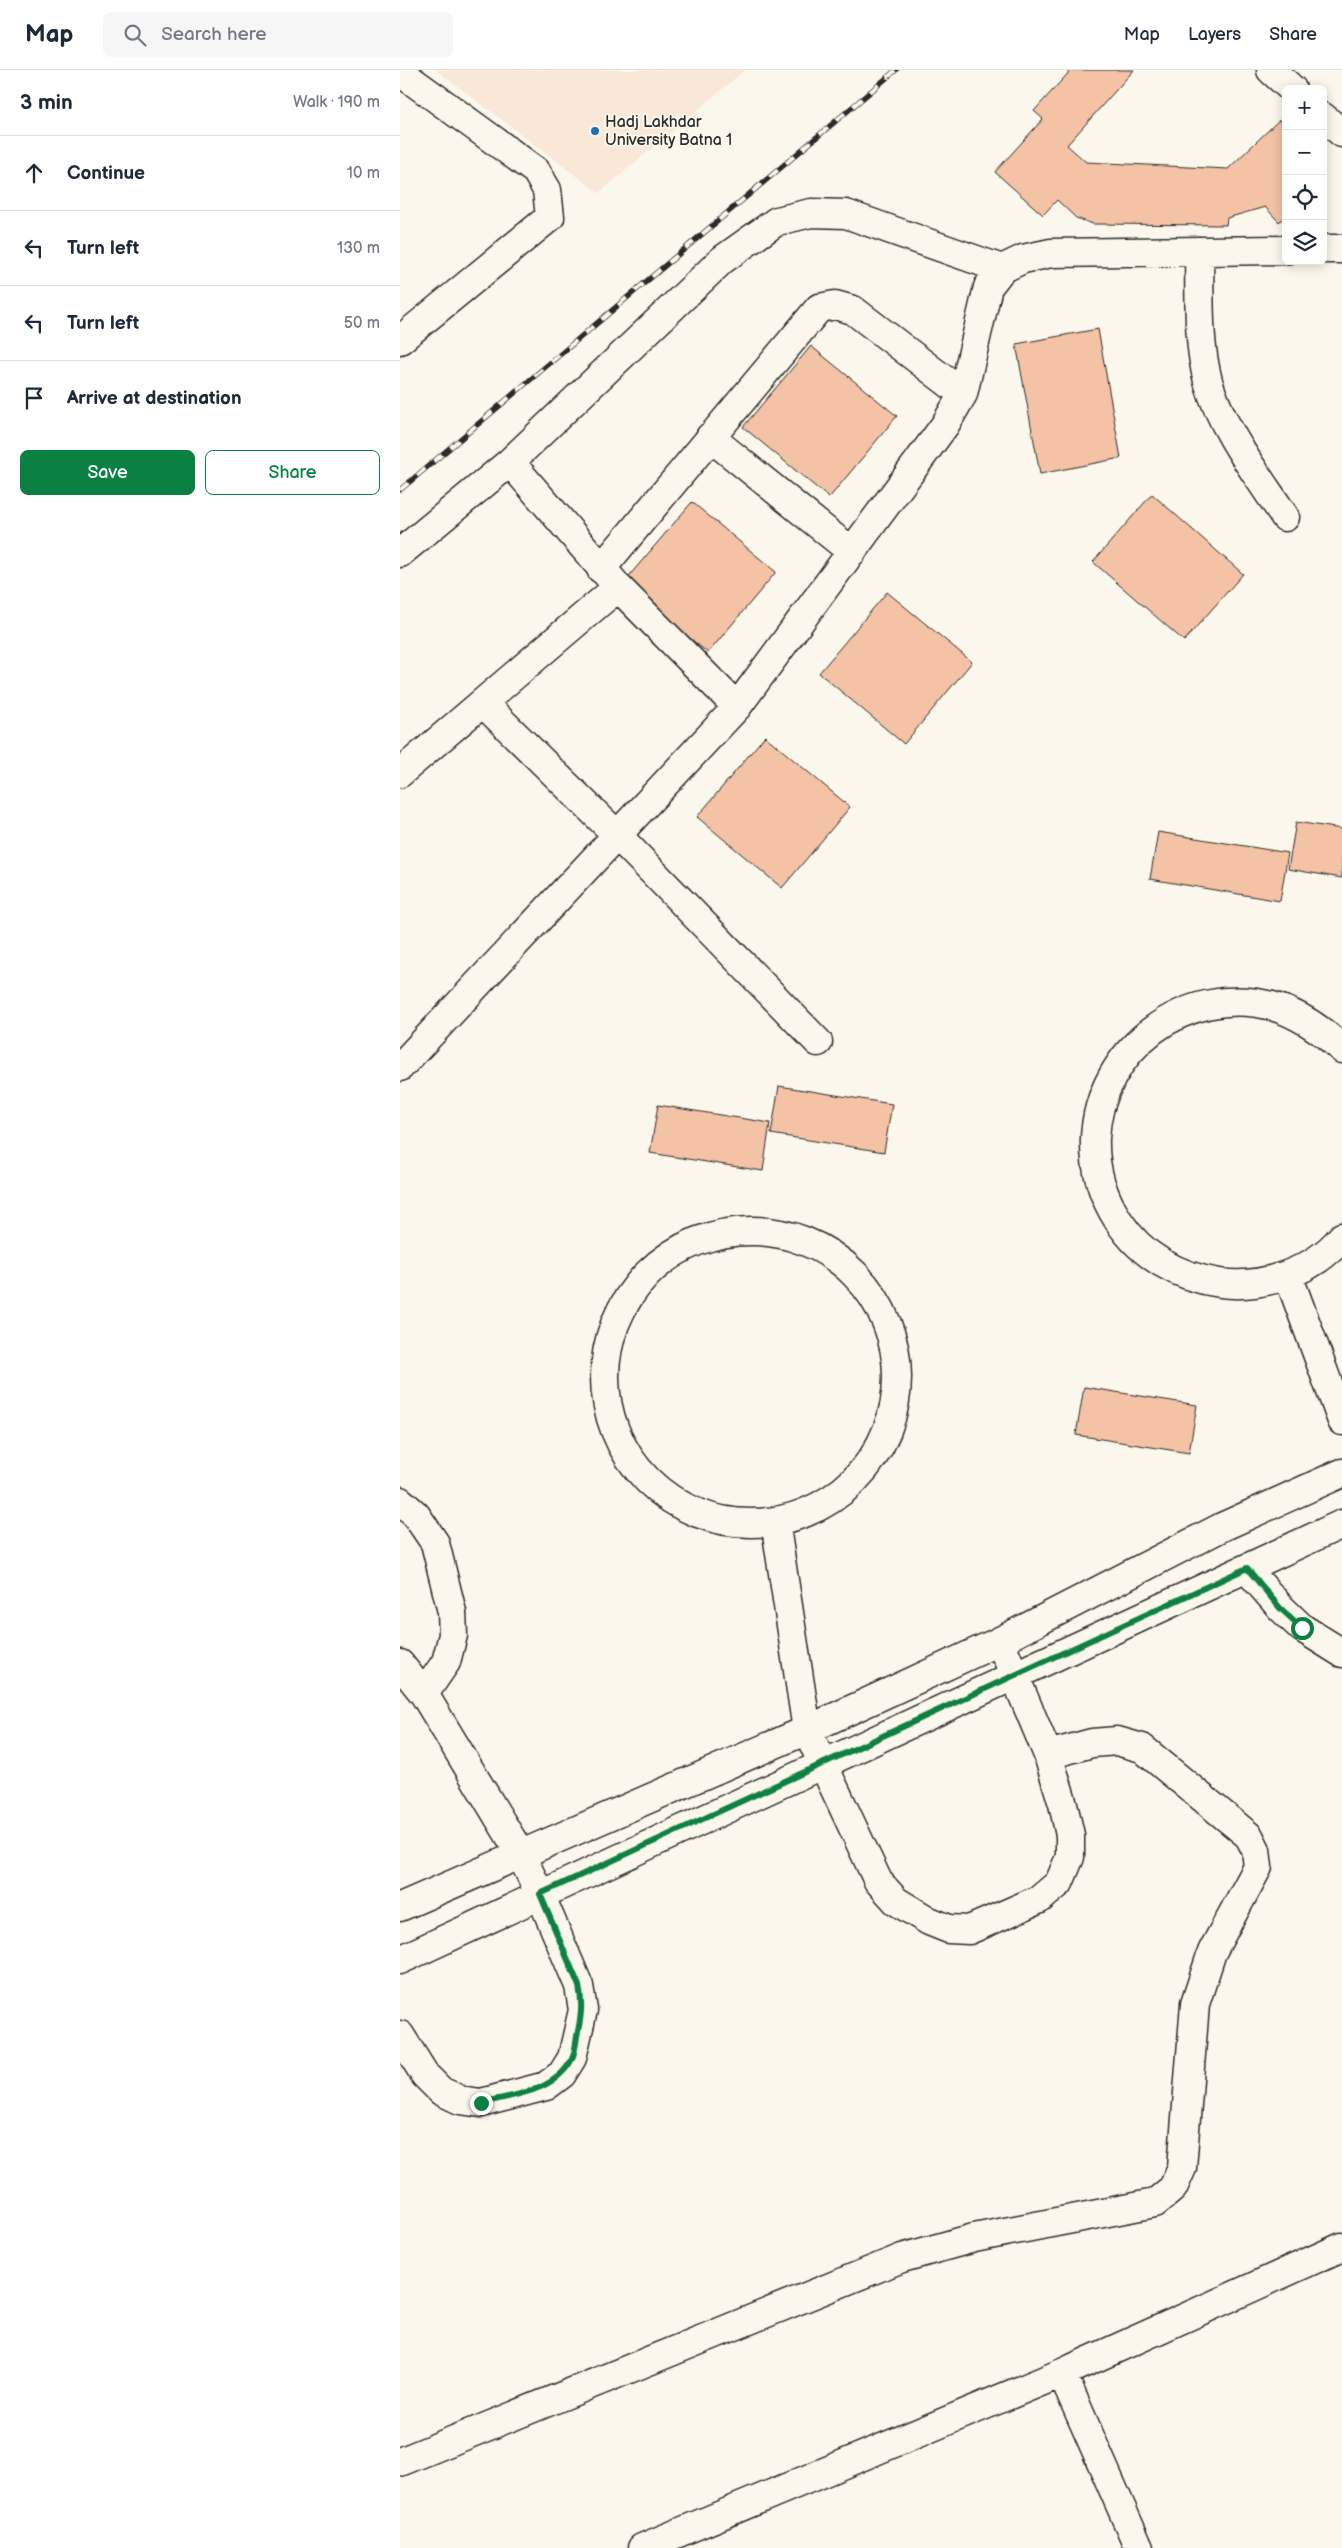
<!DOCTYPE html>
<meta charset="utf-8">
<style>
body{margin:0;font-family:"Balsamiq Sans",sans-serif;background:#f6f6f7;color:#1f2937}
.controls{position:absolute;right:15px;top:15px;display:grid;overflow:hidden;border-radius:8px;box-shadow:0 2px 12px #0003}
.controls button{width:45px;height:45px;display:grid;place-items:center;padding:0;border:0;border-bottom:1px solid #e0e1e3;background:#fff;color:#1f2937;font:25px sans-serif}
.stop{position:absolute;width:15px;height:15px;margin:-11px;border:4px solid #0b8043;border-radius:50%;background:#fff}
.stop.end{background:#0b8043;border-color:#fff;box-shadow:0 1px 5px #0008}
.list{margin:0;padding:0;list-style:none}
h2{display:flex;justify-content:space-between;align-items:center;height:65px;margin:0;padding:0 20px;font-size:21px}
h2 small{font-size:16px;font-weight:400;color:#747a83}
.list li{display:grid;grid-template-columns:32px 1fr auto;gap:15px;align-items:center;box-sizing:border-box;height:75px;padding:0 20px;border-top:1px solid #e0e1e3}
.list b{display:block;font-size:19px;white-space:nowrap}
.list em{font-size:16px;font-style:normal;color:#747a83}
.actions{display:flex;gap:10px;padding:15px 20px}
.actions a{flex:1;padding:11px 0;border:1px solid #0b8043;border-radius:8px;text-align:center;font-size:18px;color:#0b8043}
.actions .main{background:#0b8043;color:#fff}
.icon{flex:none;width:28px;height:28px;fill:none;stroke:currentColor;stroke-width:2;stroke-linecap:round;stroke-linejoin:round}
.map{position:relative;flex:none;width:942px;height:2478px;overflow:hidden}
header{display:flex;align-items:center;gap:30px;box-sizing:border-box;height:70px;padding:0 25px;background:#fff;border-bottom:1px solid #e0e1e3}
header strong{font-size:24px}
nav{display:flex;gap:28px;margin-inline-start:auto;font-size:18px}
.search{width:350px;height:45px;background:#f6f6f7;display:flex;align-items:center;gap:12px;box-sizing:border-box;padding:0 18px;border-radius:8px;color:#747a83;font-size:19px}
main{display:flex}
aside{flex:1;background:#fff}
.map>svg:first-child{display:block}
</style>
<header>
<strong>Map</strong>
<div class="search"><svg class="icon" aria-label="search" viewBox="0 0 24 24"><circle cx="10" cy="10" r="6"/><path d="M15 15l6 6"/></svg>Search here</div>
<nav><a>Map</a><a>Layers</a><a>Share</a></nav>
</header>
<main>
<aside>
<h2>3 min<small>Walk · 190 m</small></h2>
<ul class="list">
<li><svg class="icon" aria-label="ahead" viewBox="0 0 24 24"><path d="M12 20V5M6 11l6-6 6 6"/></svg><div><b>Continue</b></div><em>10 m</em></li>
<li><svg class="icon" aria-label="left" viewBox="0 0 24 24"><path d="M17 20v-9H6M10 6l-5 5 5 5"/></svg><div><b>Turn left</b></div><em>130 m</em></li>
<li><svg class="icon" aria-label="left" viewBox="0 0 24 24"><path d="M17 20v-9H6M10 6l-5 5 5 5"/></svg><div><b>Turn left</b></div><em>50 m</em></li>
<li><svg class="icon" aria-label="arrive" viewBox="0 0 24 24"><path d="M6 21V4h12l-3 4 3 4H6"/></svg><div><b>Arrive at destination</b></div></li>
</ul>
<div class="actions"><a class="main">Save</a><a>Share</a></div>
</aside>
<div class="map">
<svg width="942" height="2478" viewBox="0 0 942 2478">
<rect width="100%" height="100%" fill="#fbf7ec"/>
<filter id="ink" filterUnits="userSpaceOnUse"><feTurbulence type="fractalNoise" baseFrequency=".02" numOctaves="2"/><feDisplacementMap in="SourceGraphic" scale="10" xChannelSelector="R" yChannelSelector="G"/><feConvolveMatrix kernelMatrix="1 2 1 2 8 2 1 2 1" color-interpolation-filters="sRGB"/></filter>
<g filter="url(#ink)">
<path fill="#f9e7d7" d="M 36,0 L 345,0 L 199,123 Z"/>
<path fill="#f4c2a5" stroke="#2b2b2b" d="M 671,0 L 734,0 L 667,75 L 686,92 L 828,99 L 879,50 L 886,57 L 886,145 L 879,152 L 865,137 L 827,148 L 826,155 L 693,154 L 676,148 L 657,130 L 643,145 L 595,102 L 643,49 L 634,41 Z
M 698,259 L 721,388 L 640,404 L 616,274 Z
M 411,276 L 497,346 L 429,428 L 343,357 Z
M 752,424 L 843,504 L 784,571 L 693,492 Z
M 292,432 L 376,502 L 308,583 L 223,513 Z
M 487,522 L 572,592 L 504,674 L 419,603 Z
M 365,666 L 450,737 L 382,818 L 297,747 Z
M 896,752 L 942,759 L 942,808 L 888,799 Z
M 758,762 L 888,783 L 880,831 L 750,809 Z
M 379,1016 L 492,1034 L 484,1082 L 371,1064 Z
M 258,1035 L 370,1053 L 363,1101 L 250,1083 Z
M 684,1317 L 797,1335 L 789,1383 L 676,1365 Z"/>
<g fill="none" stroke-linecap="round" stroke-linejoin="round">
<g stroke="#2b2b2b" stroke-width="31">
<path id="minor" d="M 871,0 L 892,19
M 0,2 L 136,101 L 147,120 L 150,147 L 0,270
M 923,47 L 942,63
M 923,179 L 942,179
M 799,181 C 800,223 797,270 808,311 C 821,358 858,406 885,447
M 310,367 L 452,482
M 110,392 L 218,517 L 337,637
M 0,483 L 110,392 L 322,190 L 377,151 L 411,143 L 446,144 L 602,199
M 201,499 L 419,238 L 435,235 L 453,240 L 563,324
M 83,633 L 217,765 L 418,972
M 0,703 L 218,517
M 942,979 C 922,960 900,944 872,936 C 785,913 699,980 695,1068 C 694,1097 702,1125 718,1150 C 741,1186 778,1207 820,1213 C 863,1219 914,1201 942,1167
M 0,997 L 337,637 L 545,355 L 563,324 L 588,217 L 602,199 L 623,189 L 651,183 L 886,180
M205 1307a146 146 0 1 1 292 0a146 146 0 1 1-292 0Z
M 888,1205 L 942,1351
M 0,1431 L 16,1445 L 35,1473 L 52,1542 L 53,1565 L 46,1592 L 24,1624
M 375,1451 L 407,1660 L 478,1811 L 496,1831 L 529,1851 L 549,1859 L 569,1860 L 640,1829 L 659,1813 L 670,1787 L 670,1765 L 663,1734 L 648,1685 L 600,1571
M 847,1499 L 880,1537 L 902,1558 L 942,1583
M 0,1594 L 24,1624 L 120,1783 L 140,1824 L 179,1916 L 183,1940 L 172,1988 L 162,2004 L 146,2016 L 81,2033 L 60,2030 L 41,2021 L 25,2005 L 0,1965
M 662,2303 L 739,2478
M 0,2392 L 502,2188 L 574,2168 L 755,2133 L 773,2118 L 782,2098 L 795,1934 L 812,1882 L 858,1797 L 856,1780 L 849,1766 L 742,1678 L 717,1671 L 692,1673 L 648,1685
M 242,2478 L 662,2303 L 942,2177"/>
</g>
<g stroke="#2b2b2b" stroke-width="31">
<path id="major" d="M 0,1837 L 407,1660 L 600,1571 L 822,1457 L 942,1403
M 0,1890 L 942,1454"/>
</g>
<use href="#minor" stroke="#fbf7ec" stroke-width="28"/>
<use href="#major" stroke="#fbf7ec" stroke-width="28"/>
<g stroke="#2b2b2b" stroke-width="5.5">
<path id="rail" d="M 0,420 L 496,0"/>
</g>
<use href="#rail" stroke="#fbf7ec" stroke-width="4" stroke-dasharray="11" stroke-linecap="butt"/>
</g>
</g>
<g fill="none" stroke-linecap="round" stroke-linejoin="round" filter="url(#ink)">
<path stroke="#0b8043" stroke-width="6" d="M 81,2033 C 113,2025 155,2022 172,1989 C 175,1982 176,1973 177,1966 C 181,1948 183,1934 179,1916 L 140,1824 L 847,1498 L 880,1538 L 902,1558"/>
</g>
<circle fill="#1f6fb2" stroke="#fbf7ec" stroke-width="2" cx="195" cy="61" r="5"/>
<g text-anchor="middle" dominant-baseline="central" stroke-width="4" stroke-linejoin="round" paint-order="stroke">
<g font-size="16" fill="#2b2b2b" stroke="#fbf7ec" text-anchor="start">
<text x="205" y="52">Hadj Lakhdar<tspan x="205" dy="18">University Batna 1</tspan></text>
</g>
</g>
</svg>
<div class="controls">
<button>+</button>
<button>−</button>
<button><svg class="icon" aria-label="locate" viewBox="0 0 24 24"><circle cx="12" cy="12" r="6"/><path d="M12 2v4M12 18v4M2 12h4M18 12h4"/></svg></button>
<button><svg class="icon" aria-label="layers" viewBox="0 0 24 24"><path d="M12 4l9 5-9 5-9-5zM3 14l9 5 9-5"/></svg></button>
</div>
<div class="stop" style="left:902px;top:1558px"></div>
<div class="stop end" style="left:81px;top:2033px"></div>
</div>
</main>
